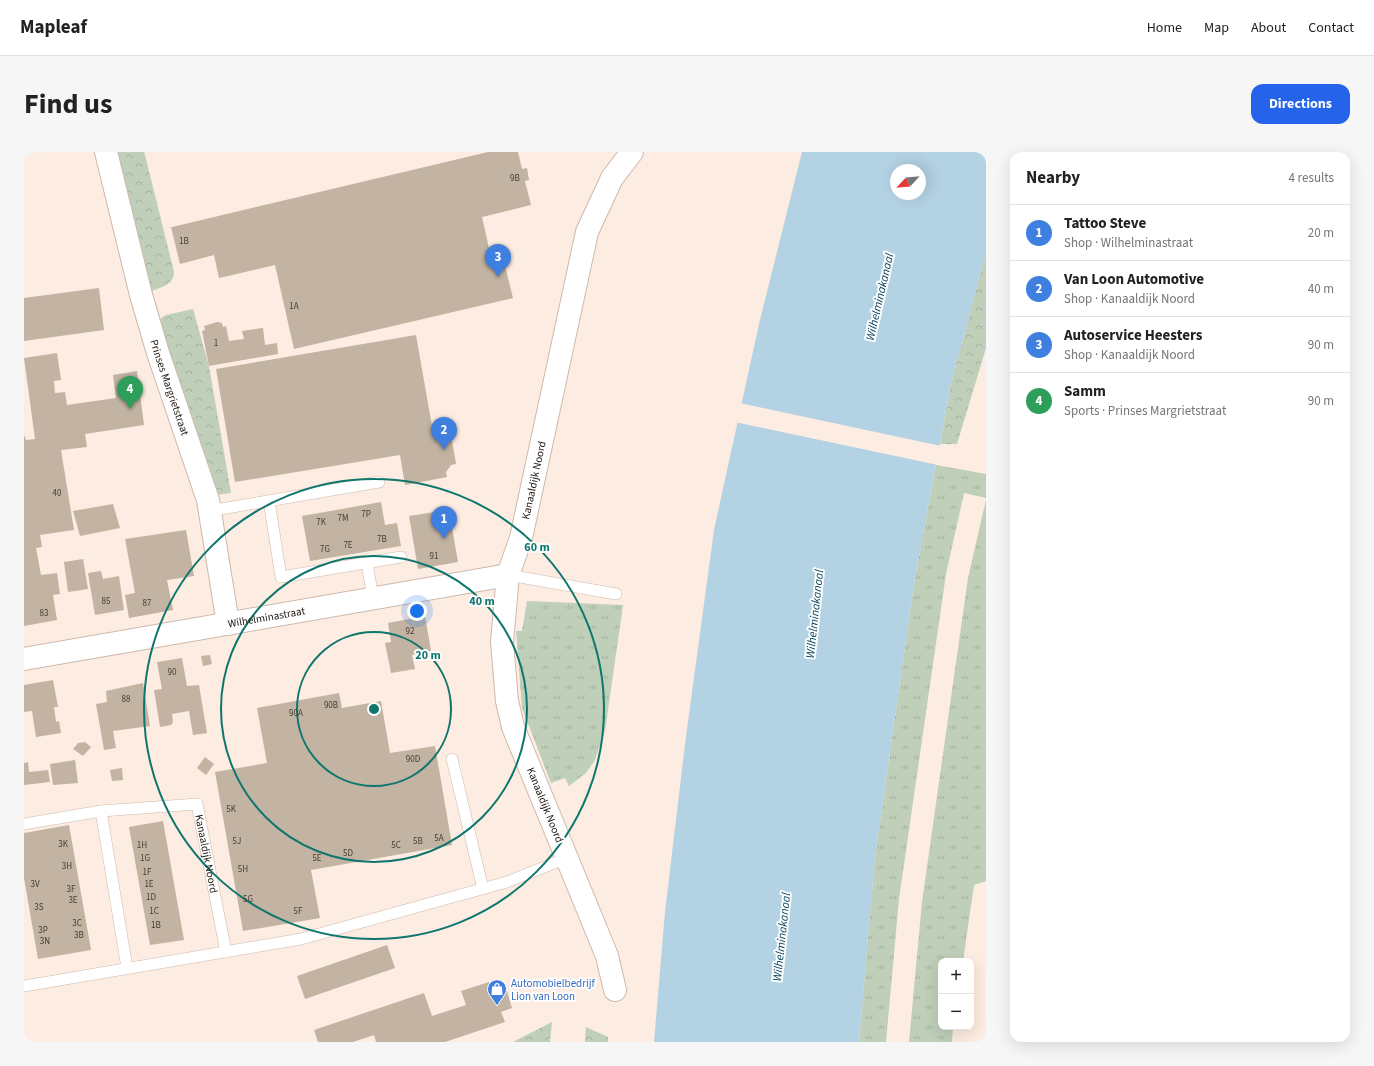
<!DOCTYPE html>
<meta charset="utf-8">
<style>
body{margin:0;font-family:"Source Sans 3",sans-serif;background:#f6f6f6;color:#222}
.controls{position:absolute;right:12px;bottom:12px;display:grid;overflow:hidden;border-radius:8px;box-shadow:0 4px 16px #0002}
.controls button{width:36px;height:36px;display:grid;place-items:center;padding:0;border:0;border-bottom:1px solid #e0e0e0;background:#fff;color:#222;font:20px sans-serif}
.compass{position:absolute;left:866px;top:12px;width:36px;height:36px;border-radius:50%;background:#fff;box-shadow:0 4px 16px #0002;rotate:244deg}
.you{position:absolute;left:393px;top:459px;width:14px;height:14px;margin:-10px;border:3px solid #fff;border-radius:50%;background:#1a73e8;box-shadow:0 0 0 6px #1a73e833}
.badge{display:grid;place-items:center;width:26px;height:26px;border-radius:50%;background:#2563eb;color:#fff;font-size:13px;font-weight:700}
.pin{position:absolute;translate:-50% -33px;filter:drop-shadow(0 1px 2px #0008)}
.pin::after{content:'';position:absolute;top:21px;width:14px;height:12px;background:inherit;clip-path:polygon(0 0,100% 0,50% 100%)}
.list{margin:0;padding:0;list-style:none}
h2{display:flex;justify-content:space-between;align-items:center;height:52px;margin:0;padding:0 16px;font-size:17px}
h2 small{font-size:13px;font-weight:400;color:#767676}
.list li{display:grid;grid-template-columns:26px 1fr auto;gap:12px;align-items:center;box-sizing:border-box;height:56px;padding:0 16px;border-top:1px solid #e0e0e0}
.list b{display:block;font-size:15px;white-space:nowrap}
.list p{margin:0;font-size:13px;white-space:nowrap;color:#767676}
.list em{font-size:13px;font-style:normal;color:#767676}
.map{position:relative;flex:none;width:962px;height:890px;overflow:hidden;border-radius:12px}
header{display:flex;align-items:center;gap:24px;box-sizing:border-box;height:56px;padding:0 20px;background:#fff;border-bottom:1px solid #e0e0e0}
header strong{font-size:19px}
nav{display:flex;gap:22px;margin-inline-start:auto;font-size:14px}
.intro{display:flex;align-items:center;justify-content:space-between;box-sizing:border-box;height:96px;padding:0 24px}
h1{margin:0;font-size:28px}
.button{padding:10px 18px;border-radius:12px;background:#2563eb;color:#fff;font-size:14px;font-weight:700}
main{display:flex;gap:24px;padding:0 24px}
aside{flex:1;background:#fff;border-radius:12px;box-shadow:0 4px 16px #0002}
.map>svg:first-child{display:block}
</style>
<header>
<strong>Mapleaf</strong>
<nav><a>Home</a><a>Map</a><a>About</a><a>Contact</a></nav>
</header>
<div class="intro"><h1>Find us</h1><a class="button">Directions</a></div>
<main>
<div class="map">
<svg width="962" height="890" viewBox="0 0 962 890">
<defs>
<pattern id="grass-tufts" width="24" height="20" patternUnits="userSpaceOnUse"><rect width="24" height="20" fill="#bfcfb9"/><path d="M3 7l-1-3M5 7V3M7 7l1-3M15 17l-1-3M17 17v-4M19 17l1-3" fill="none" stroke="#a4b19e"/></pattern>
<pattern id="forest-crowns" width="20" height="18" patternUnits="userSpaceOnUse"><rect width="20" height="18" fill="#bfcfb9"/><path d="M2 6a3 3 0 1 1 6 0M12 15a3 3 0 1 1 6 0" fill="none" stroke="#a4b19e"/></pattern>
</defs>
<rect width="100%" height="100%" fill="#fdece1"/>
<path fill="url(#grass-tufts)" d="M 912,313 L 962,322 L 962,346 L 940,341 L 922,422 L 875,747 L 862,890 L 835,890 L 851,705 L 890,432 Z
M 962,348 L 962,729 L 950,733 L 939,809 L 917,809 L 917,875 L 929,875 L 928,890 L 885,890 L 898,750 L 944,426 Z
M 503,449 L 599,453 L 581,579 L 571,608 L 562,621 L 545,634 L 541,626 L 527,631 L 498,556 L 492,479 L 498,479 Z"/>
<path fill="url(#forest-crowns)" d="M 92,0 L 120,0 L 121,3 L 150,120 C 150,132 138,135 128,139 Z
M 962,100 L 962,196 L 933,292 L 916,292 L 927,231 Z
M 169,157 L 185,214 L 207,341 L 192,343 L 137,173 L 137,166 L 142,163 Z
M 528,870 L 526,890 L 489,890 Z
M 562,875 L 584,885 L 584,890 L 561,890 Z"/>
<path fill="#b3d2e3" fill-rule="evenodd" d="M 778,0 L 962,0 L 962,100 L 927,231 L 890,432 L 851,705 L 835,890 L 630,890 L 641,760 L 661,592 L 690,378 L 735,172 ZM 872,18 L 896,18 L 896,42 L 872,42 Z"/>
<path fill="#fdece1" d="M 716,251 L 917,294 L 914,313 L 711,270 Z"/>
<path fill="#c2b3a2" d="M 464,0 L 494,0 L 498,17 L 503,16 L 505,28 L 501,29 L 507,53 L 458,65 L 467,105 L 478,102 L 489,146 L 270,197 L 251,113 L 195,126 L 190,103 L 156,112 L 147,75 L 144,76 Z
M 75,136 L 80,178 L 0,189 L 0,146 Z
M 193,170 L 198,171 L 199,175 L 202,174 L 205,189 L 220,187 L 218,179 L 239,176 L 241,193 L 253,191 L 254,202 L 185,214 L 178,179 L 181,178 L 180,174 Z
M 392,183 L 408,274 L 425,271 L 432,312 L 427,313 L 422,320 L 423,325 L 381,333 L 376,303 L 211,330 L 192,217 Z
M 33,201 L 37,228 L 30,229 L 31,241 L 41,240 L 43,253 L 92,246 L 89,223 L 113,219 L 120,273 L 61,282 L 63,295 L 37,298 L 50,378 L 16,383 L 18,395 L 12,396 L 17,423 L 33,421 L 36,442 L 29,443 L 33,468 L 0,474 L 0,283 L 2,288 L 11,287 L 0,206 Z
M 357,350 L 361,373 L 373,371 L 377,394 L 286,409 L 278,364 Z
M 89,352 L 96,376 L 56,384 L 49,359 Z
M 424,358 L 425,358 L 434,410 L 394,417 L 385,364 Z
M 162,378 L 170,424 L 143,428 L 149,458 L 105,466 L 101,443 L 111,441 L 101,387 Z
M 59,407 L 64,437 L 44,440 L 40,410 Z
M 77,419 L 79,427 L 95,424 L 100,458 L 71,463 L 64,421 Z
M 401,464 L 407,499 L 388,503 L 391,517 L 367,521 L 361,491 L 367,490 L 364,471 Z
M 186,503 L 188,512 L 179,514 L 177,504 Z
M 158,506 L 163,534 L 175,533 L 183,581 L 169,583 L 165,559 L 148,562 L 149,570 L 147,573 L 136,575 L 130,538 L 138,537 L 133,510 Z
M 29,528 L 34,555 L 30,555 L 32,570 L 35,569 L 37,581 L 12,585 L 8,559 L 0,560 L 0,533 Z
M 119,531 L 126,574 L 89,579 L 92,596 L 80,598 L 72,552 L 83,550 L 82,539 Z
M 315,541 L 318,556 L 357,549 L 366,601 L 411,594 L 428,693 L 287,718 L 296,766 L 219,779 L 191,620 L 243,611 L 233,556 Z
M 61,590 L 67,595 L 59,604 L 49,597 L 54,591 Z
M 181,605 L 190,612 L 182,623 L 173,616 Z
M 51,608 L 54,631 L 29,633 L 26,612 Z
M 4,610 L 5,620 L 24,618 L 26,630 L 0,633 L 0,611 Z
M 98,616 L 99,628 L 88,629 L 86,618 Z
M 139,669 L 160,788 L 126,793 L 105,675 Z
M 45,673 L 67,798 L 14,807 L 0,726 L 0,681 Z
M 363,793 L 371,816 L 281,847 L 273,824 Z
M 465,830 L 470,843 L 483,839 L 488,856 L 477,860 L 481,870 L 421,890 L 352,890 L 350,883 L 329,890 L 294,890 L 290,878 L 400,841 L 408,864 L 442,853 L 437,839 Z"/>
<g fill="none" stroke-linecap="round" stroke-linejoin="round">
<g stroke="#cdb9ac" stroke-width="12">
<g id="service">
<path d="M 245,349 L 257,425 L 377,405"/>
<path d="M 185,359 L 355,330"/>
<path d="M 343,411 L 349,446"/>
<path d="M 484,423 L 592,442"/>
<path d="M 428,607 L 459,737"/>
<path d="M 77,659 L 103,816"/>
<path id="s1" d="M 0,672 L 77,659 L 173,652 L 202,800"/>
<path d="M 0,834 L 277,787 L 483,730 L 543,706"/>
</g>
</g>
<g stroke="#cdb9ac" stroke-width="24">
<g id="minor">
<path id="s2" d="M 82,0 L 117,143 L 134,201 L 184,348 L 204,472"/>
<path id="s3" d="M 0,507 L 484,423"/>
<path id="s4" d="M 591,838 L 583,804 L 489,575 L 483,549 L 478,490 L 484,423 L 497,386 L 563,80 L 588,26 L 608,0"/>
</g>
</g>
<use href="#service" stroke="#fff" stroke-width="11"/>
<use href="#minor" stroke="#fff" stroke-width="22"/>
</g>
<g fill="none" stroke="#0f766e" stroke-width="2">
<circle cx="350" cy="557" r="77"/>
<circle cx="350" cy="557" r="153"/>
<circle cx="350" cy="557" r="230"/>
</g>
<defs>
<g id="shop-pin" transform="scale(1)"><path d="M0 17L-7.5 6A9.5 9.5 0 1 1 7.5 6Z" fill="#3f7fe0" stroke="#fdfdfd"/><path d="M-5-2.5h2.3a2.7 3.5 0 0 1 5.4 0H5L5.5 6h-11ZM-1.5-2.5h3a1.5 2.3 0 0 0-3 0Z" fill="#fff"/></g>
</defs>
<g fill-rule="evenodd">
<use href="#shop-pin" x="473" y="837"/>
</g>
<g text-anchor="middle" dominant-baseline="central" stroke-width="4" stroke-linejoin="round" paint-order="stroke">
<g font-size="9" fill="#463d35">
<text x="491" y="26">9B</text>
<text x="160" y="89">1B</text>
<text x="270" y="154">1A</text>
<text x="192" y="191">1</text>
<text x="33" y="341">40</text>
<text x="342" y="362">7P</text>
<text x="319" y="366">7M</text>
<text x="297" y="370">7K</text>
<text x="358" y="387">7B</text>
<text x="324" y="393">7E</text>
<text x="301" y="397">7G</text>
<text x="410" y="404">91</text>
<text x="82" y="449">85</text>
<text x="123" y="451">87</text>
<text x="20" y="461">83</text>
<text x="386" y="479">92</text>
<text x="148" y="520">90</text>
<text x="102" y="547">88</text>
<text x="307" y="553">90B</text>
<text x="272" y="561">90A</text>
<text x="389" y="607">90D</text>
<text x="207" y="657">5K</text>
<text x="415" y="686">5A</text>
<text x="213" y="689">5J</text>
<text x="394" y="689">5B</text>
<text x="39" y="692">3K</text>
<text x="118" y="693">1H</text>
<text x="372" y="693">5C</text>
<text x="324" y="701">5D</text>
<text x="121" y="706">1G</text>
<text x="293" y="706">5E</text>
<text x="43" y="714">3H</text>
<text x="219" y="717">5H</text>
<text x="123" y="720">1F</text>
<text x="11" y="732">3V</text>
<text x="125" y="732">1E</text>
<text x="47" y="737">3F</text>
<text x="127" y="745">1D</text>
<text x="224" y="747">5G</text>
<text x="49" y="748">3E</text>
<text x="15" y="755">3S</text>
<text x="130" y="759">1C</text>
<text x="274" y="759">5F</text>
<text x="53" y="771">3C</text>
<text x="132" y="773">1B</text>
<text x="19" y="778">3P</text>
<text x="55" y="783">3B</text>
<text x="21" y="789">3N</text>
</g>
<g font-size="11" fill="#1d1611" stroke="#fdfdfd">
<text stroke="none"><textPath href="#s2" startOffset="244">Prinses Margrietstraat</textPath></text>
<text stroke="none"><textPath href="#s4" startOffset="534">Kanaaldijk Noord</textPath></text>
<text stroke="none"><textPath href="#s3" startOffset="246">Wilhelminastraat</textPath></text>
<text transform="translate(521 653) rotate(68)">Kanaaldijk Noord</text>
<text stroke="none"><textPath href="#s1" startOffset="225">Kanaaldijk Noord</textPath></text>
</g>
<g font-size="11" fill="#366cbe" stroke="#fdfdfd" text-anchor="start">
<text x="487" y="831">Automobielbedrijf<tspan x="487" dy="13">Lion van Loon</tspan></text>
</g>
<g font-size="12" font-style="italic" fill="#04435b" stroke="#fdfdfd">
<text transform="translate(856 145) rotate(-77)">Wilhelminakanaal</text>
<text transform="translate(791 462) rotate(-84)">Wilhelminakanaal</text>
<text transform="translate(758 785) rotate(-84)">Wilhelminakanaal</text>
</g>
</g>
<circle cx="350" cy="557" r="6" fill="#0f766e" stroke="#fdfdfd" stroke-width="2"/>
<g font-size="12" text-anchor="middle" font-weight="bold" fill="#0f766e" stroke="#fdfdfd" stroke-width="4" stroke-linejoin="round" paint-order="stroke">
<text x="513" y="399">60 m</text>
<text x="458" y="453">40 m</text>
<text x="404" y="507">20 m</text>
</g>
</svg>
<div class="controls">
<button>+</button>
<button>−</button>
</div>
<svg class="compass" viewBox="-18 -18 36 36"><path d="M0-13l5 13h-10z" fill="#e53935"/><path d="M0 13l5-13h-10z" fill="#767676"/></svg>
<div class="you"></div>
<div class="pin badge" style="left:420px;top:387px;background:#3f7fe0">1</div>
<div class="pin badge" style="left:420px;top:298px;background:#3f7fe0">2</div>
<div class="pin badge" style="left:474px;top:125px;background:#3f7fe0">3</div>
<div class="pin badge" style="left:106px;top:257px;background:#2e9e5b">4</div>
</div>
<aside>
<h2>Nearby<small>4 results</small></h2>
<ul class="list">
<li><span class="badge" style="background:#3f7fe0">1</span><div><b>Tattoo Steve</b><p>Shop · Wilhelminastraat</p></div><em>20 m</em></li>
<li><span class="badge" style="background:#3f7fe0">2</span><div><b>Van Loon Automotive</b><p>Shop · Kanaaldijk Noord</p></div><em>40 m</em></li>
<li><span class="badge" style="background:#3f7fe0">3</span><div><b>Autoservice Heesters</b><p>Shop · Kanaaldijk Noord</p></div><em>90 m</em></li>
<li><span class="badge" style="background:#2e9e5b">4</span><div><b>Samm</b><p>Sports · Prinses Margrietstraat</p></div><em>90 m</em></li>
</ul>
</aside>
</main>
